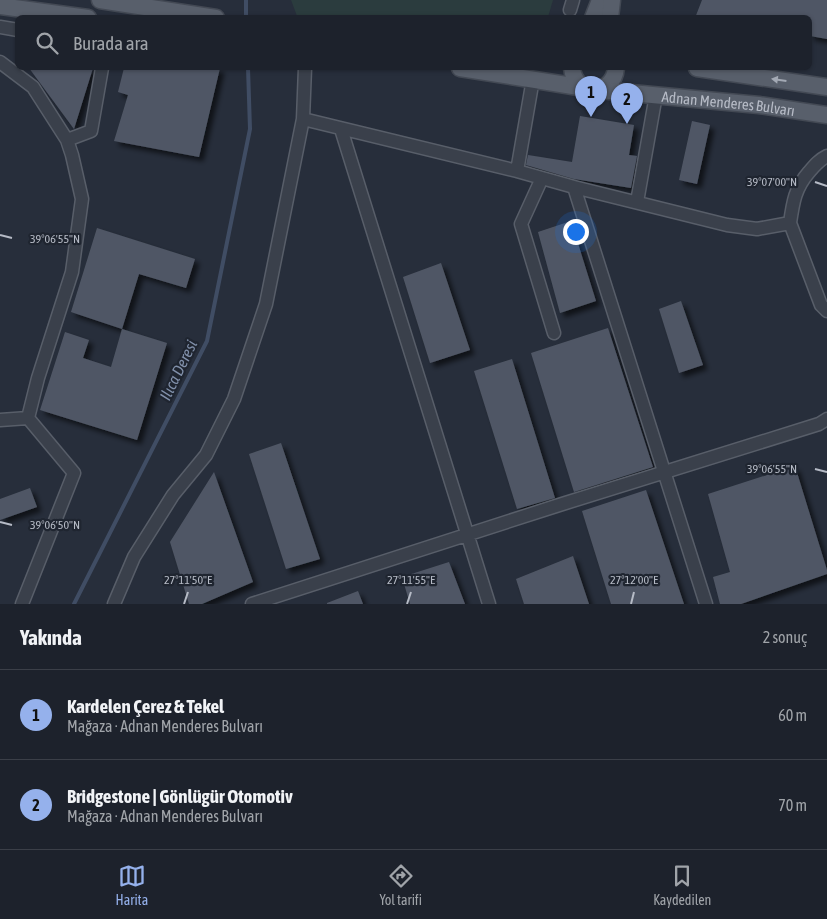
<!DOCTYPE html>
<html lang="tr">
<meta charset="utf-8">
<style>
body{margin:0;font-family:"Asap Condensed",sans-serif;background:#2a2f38;color:#f1f3f6}
.you{position:absolute;left:575px;top:231px;width:18px;height:18px;margin:-12px;border:4px solid #fff;border-radius:50%;background:#1a73e8;box-shadow:0 0 0 8px #1a73e833}
.badge{display:grid;place-items:center;width:32px;height:32px;border-radius:50%;background:#95b1ec;color:#111;font-size:16px;font-weight:700}
.pin{position:absolute;translate:-50% -41px;filter:drop-shadow(0 1px 2px #0008)}
.pin::after{content:'';position:absolute;top:26px;width:18px;height:15px;background:inherit;clip-path:polygon(0 0,100% 0,50% 100%)}
.list{margin:0;padding:0;list-style:none}
h2{display:flex;justify-content:space-between;align-items:center;height:65px;margin:0;padding:0 20px;font-size:21px}
h2 small{font-size:16px;font-weight:400;color:#a0a4a9}
.list li{display:grid;grid-template-columns:32px 1fr auto;gap:15px;align-items:center;box-sizing:border-box;height:90px;padding:0 20px;border-top:1px solid #3b3f48}
.list b{display:block;font-size:19px;white-space:nowrap}
.list p{margin:0;font-size:16px;white-space:nowrap;color:#a0a4a9}
.list em{font-size:16px;font-style:normal;color:#a0a4a9}
.icon{flex:none;width:28px;height:28px;fill:none;stroke:currentColor;stroke-width:2;stroke-linecap:round;stroke-linejoin:round}
.map{position:relative;flex:none;width:827px;height:604px;overflow:hidden}
.search{position:absolute;background:#1d222c;box-shadow:0 1px 4px #0004;left:15px;right:15px;top:15px;height:55px;display:flex;align-items:center;gap:12px;box-sizing:border-box;padding:0 18px;border-radius:8px;color:#a0a4a9;font-size:19px}
.sheet{height:245px;background:#1d222c}
nav{display:flex;justify-content:space-around;align-items:center;box-sizing:border-box;height:70px;border-top:1px solid #3b3f48;background:#1d222c;font-size:14px;color:#a0a4a9}
nav a{display:grid;justify-items:center;gap:2px}
nav .on{color:#95b1ec}
.map>svg:first-child{display:block}
</style>
<div class="map">
<svg width="827" height="604" viewBox="0 0 827 604">
<defs>
<filter id="shadow"><feDropShadow dx="4.5" dy="4.5" stdDeviation="2.5" flood-color="#0009"/></filter>
</defs>
<rect width="100%" height="100%" fill="#272e3b"/>
<path fill="#2b3c3e" d="M 291,0 L 553,0 L 548,17 L 317,18 L 297,16 Z"/>
<g fill="none" stroke-linecap="round" stroke-linejoin="round">
<path stroke="#404d64" stroke-width="4" d="M 246,0 L 246,18
M 74,604 L 207,341 L 250,129 L 248,68"/>
</g>
<path fill="#505765" filter="url(#shadow)" d="M 702,0 L 827,0 L 827,39 L 810,36 L 810,18 L 695,18 Z
M 29,68 L 93,68 L 74,129 Z
M 124,68 L 220,68 L 199,157 L 114,141 L 128,95 L 118,92 Z
M 580,116 L 634,125 L 629,155 L 637,156 L 631,188 L 574,179 L 526,165 L 528,155 L 572,162 Z
M 692,121 L 710,125 L 697,184 L 679,180 Z
M 571,221 L 596,301 L 560,313 L 538,232 Z
M 97,228 L 195,259 L 186,288 L 139,274 L 122,329 L 71,312 Z
M 441,263 L 470,350 L 430,363 L 403,277 Z
M 681,301 L 703,365 L 679,373 L 659,309 Z
M 608,328 L 653,467 L 574,492 L 531,353 Z
M 122,329 L 167,343 L 137,440 L 40,410 L 65,332 L 89,340 L 83,358 L 111,367 Z
M 512,359 L 555,498 L 517,509 L 474,371 Z
M 281,443 L 320,559 L 286,569 L 249,454 Z
M 795,466 L 827,570 L 827,574 L 741,604 L 720,604 L 713,577 L 730,572 L 708,494 Z
M 214,472 L 253,582 L 202,604 L 189,604 L 170,542 Z
M 30,488 L 37,507 L 0,520 L 0,499 Z
M 646,490 L 684,604 L 611,604 L 582,511 Z
M 573,556 L 589,604 L 524,604 L 516,579 Z
M 449,562 L 465,604 L 410,604 L 402,577 Z
M 358,591 L 363,604 L 327,604 L 327,603 Z"/>
<g fill="none" stroke-linecap="round" stroke-linejoin="round">
<g stroke="#585e69" stroke-width="15">
<path id="minor" d="M 570,10 L 573,0
M 0,27 L 18,30
M 0,62 L 33,87 L 67,140 L 72,155 L 82,199 L 72,272 L 38,378 L 28,418 L 0,420
M 303,119 L 517,171 L 533,79
M 341,129 L 489,604
M 67,140 L 91,131 L 102,68
M 517,171 L 574,187 L 706,604
M 542,178 L 521,224 L 554,333
M 574,187 L 727,225 L 757,229 L 790,223 L 821,305 L 827,311
M 637,202 L 656,95
M 790,223 C 793,202 795,188 809,172 C 815,165 819,160 827,156
M 22,604 L 74,473 L 28,418
M 114,604 L 134,557 L 173,495 L 206,455 L 234,399 L 266,304 L 303,119 L 305,68
M 252,604 L 556,506 L 819,424 L 827,419"/>
</g>
<g stroke="#434954" stroke-width="19">
<g id="major">
<path d="M 100,0 L 216,18"/>
<path d="M 0,6 L 88,18"/>
<path d="M 593,18 L 600,0"/>
<path d="M 610,18 L 612,0"/>
<path d="M 460,68 L 585,88"/>
<path d="M 572,68 C 575,97 613,97 616,68"/>
<path d="M 697,68 L 827,87"/>
<path id="s1" d="M 599,90 L 759,105 L 827,115"/>
</g>
</g>
<use href="#minor" stroke="#3a404b" stroke-width="12"/>
<use href="#major" stroke="#585f6b" stroke-width="16"/>
</g>
<defs><path id="oneway-solid" d="M-6-.8H1V-3.2L6.5 0L1 3.2V.8H-6Z" transform="scale(1.25)"/></defs>
<use fill="#a3a9b4" href="#oneway-solid" transform="translate(779 80) rotate(-172)"/>
<path fill="none" stroke="#b6bbc6" stroke-width="2" d="M 815,182 L 827,186M 0,235 L 12,238M 815,469 L 827,472M 0,522 L 12,525M 184,604 L 188,592M 407,604 L 411,592M 631,604 L 634,592"/>
<g text-anchor="middle" dominant-baseline="central" stroke-width="4.5" stroke-linejoin="round" paint-order="stroke">
<g font-size="15" fill="#b6bbc6" stroke="#1f2530">
<text stroke="none"><textPath href="#s1" startOffset="130">Adnan Menderes Bulvarı</textPath></text>
</g>
<g font-size="16" font-style="italic" fill="#8190aa" stroke="#1f2530">
<text transform="translate(178 370) rotate(-64)">Ilıca Deresi</text>
</g>
</g>
<g font-size="12" text-anchor="middle" fill="#b6bbc6" stroke="#1f2530" stroke-width="4.5" stroke-linejoin="round" paint-order="stroke">
<text x="772" y="186">39°07'00"N</text>
<text x="55" y="243">39°06'55"N</text>
<text x="772" y="473">39°06'55"N</text>
<text x="55" y="529">39°06'50"N</text>
<text x="188" y="584">27°11'50"E</text>
<text x="411" y="584">27°11'55"E</text>
<text x="634" y="584">27°12'00"E</text>
</g>
</svg>
<div class="you"></div>
<div class="pin badge" style="left:591px;top:117px">1</div>
<div class="pin badge" style="left:627px;top:124px">2</div>
<div class="search"><svg class="icon" aria-label="search" viewBox="0 0 24 24"><circle cx="10" cy="10" r="6"/><path d="M15 15l6 6"/></svg>Burada ara</div>
</div>
<section class="sheet">
<h2>Yakında<small>2 sonuç</small></h2>
<ul class="list">
<li><span class="badge">1</span><div><b>Kardelen Çerez &amp; Tekel</b><p>Mağaza · Adnan Menderes Bulvarı</p></div><em>60 m</em></li>
<li><span class="badge">2</span><div><b>Bridgestone | Gönlügür Otomotiv</b><p>Mağaza · Adnan Menderes Bulvarı</p></div><em>70 m</em></li>
</ul>
</section>
<nav>
<a class="on"><svg class="icon" aria-label="map" viewBox="0 0 24 24"><path d="M3 6l6-2 6 2 6-2v14l-6 2-6-2-6 2zM9 4v14M15 6v14"/></svg>Harita</a>
<a><svg class="icon" aria-label="directions" viewBox="0 0 24 24"><path d="M12 3l9 9-9 9-9-9zM9 14v-3h6M13 9l2 2-2 2"/></svg>Yol tarifi</a>
<a><svg class="icon" aria-label="saved" viewBox="0 0 24 24"><path d="M7 4h10v16l-5-4-5 4z"/></svg>Kaydedilen</a>
</nav>
